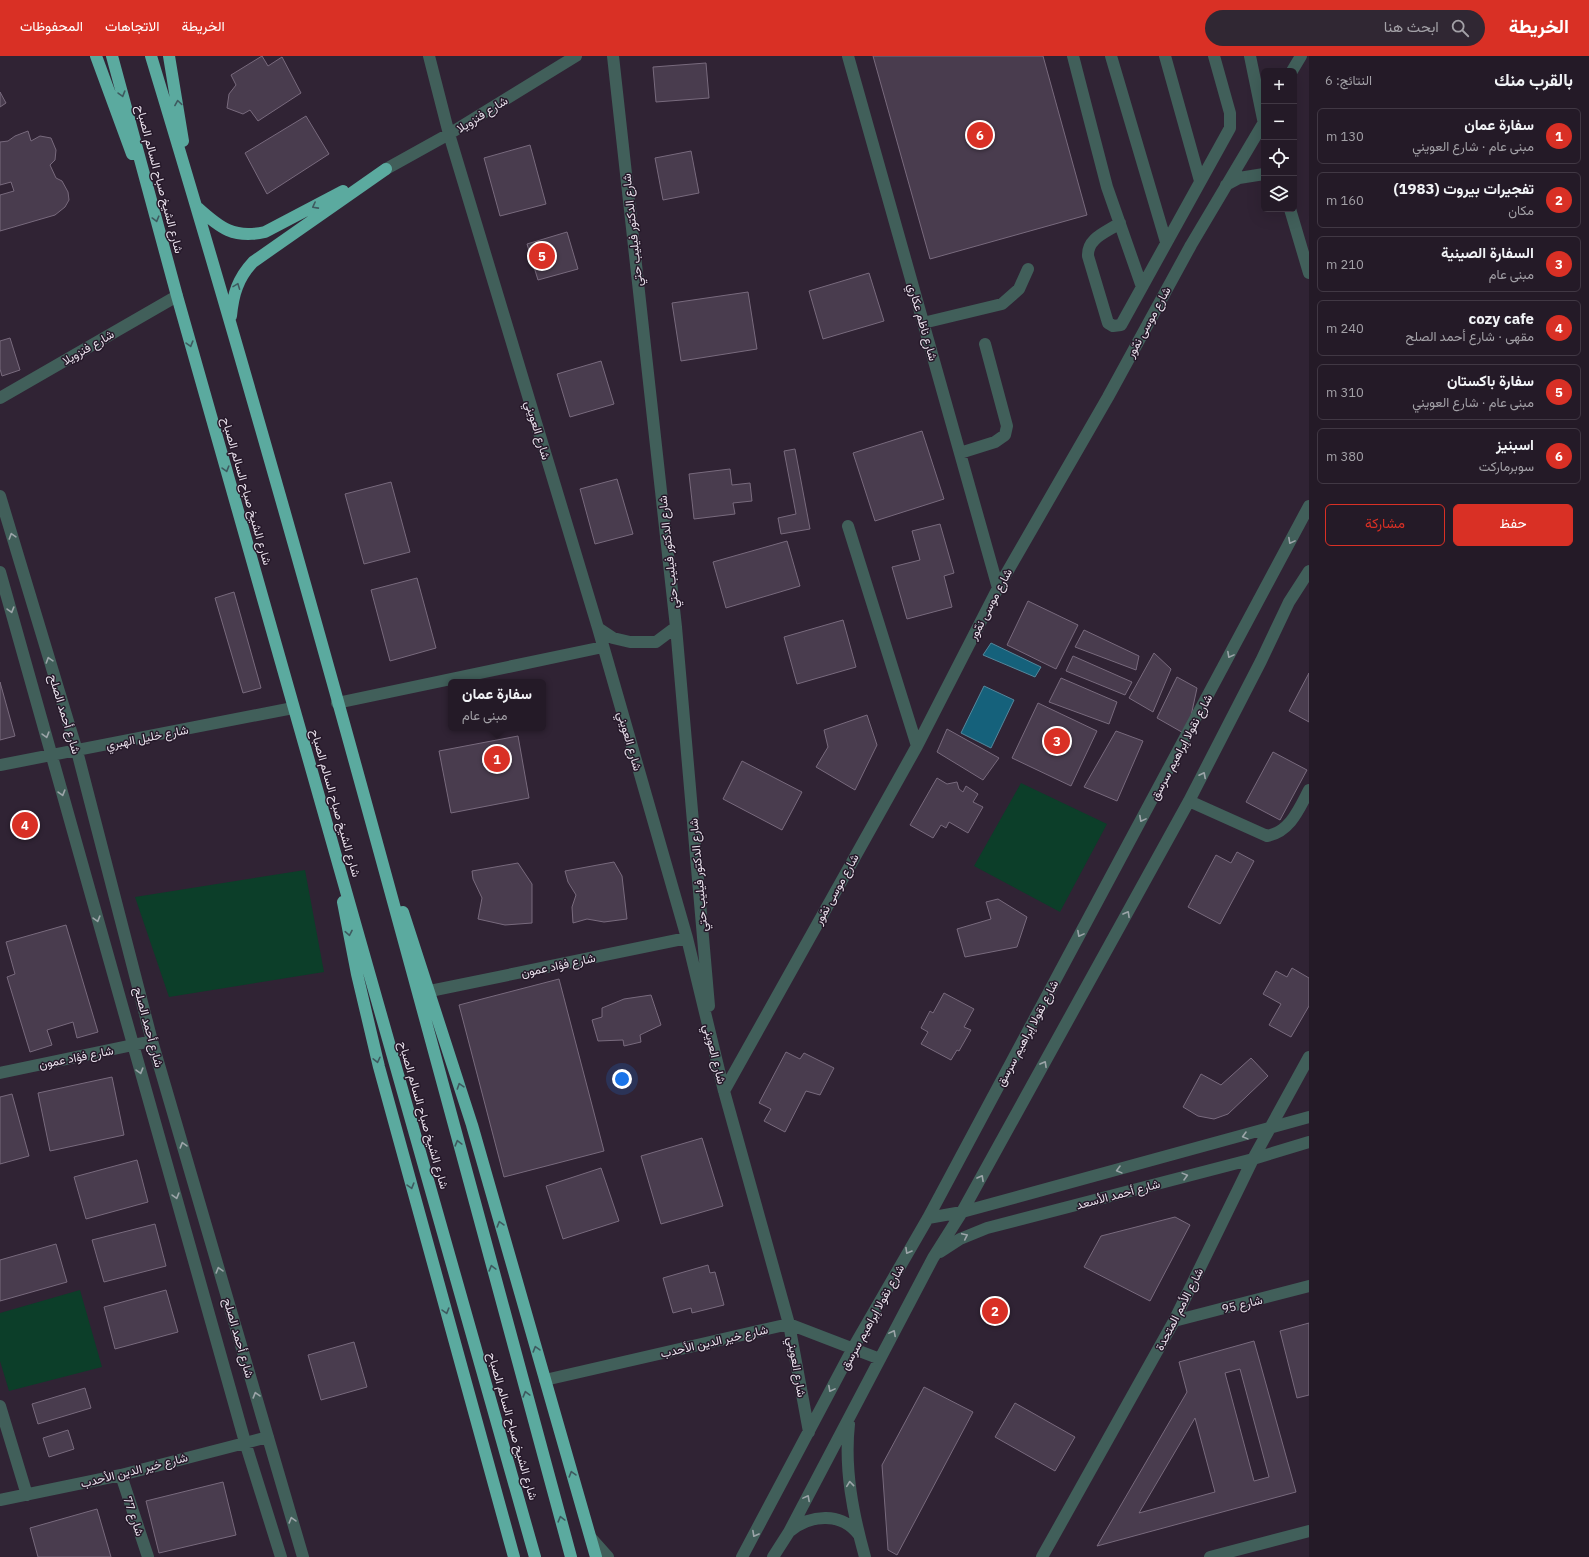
<!DOCTYPE html>
<html lang="ar">
<meta charset="utf-8">
<style>
body{margin:0;font-family:"IBM Plex Sans",Vazirmatn,sans-serif;background:#302733;color:#f1f3f6;direction:rtl}
.controls{position:absolute;right:12px;top:12px;display:grid;overflow:hidden;border-radius:6px;box-shadow:0 4px 16px #0002}
.controls button{width:36px;height:36px;display:grid;place-items:center;padding:0;border:0;border-bottom:1px solid #413844;background:#241a27;color:#f1f3f6;font:20px sans-serif}
.you{position:absolute;left:622px;top:1023px;width:14px;height:14px;margin:-10px;border:3px solid #fff;border-radius:50%;background:#1a73e8;box-shadow:0 0 0 6px #1a73e833}
.badge{display:grid;place-items:center;width:26px;height:26px;border-radius:50%;background:#d93025;color:#fff;font-size:13px;font-weight:700}
.pin{position:absolute;translate:-50% -50%;border:2px solid #fff;box-shadow:0 1px 4px #0006}
.popup{position:absolute;left:448px;top:623px;width:98px;height:52px;box-sizing:border-box;display:grid;place-content:center;border-radius:6px;background:#241a27;filter:drop-shadow(0 1px 3px #0005);font-size:13px;white-space:nowrap;color:#a3a1a7}
.popup b{font-size:15px;color:#f1f3f6}
.popup::after{content:'';position:absolute;left:50%;top:100%;margin-left:-8px;border:8px solid transparent;border-top-color:#241a27}
.list{margin:0;padding:0;list-style:none}
h2{display:flex;justify-content:space-between;align-items:center;height:52px;margin:0;padding:0 16px;font-size:17px}
h2 small{font-size:13px;font-weight:400;color:#a3a1a7}
.list li{display:grid;grid-template-columns:26px 1fr auto;gap:12px;align-items:center;box-sizing:border-box;height:56px;margin:0 8px 8px;padding:0 8px;border:1px solid #413844;border-radius:6px}
.list b{display:block;font-size:15px;white-space:nowrap}
.list p{margin:0;font-size:13px;white-space:nowrap;color:#a3a1a7}
.list em{font-size:13px;font-style:normal;color:#a3a1a7}
.actions{display:flex;gap:8px;padding:12px 16px}
.actions a{flex:1;padding:9px 0;border:1px solid #d93025;border-radius:6px;text-align:center;font-size:14px;color:#d93025}
.actions .main{background:#d93025;color:#fff}
.icon{flex:none;width:22px;height:22px;fill:none;stroke:currentColor;stroke-width:2;stroke-linecap:round;stroke-linejoin:round}
.map{position:relative;flex:none;width:1309px;height:1501px;overflow:hidden;direction:ltr}
header{display:flex;align-items:center;gap:24px;box-sizing:border-box;height:56px;padding:0 20px;background:#d93025;color:#fff}
header strong{font-size:19px}
nav{display:flex;gap:22px;margin-inline-start:auto;font-size:14px}
.search{width:280px;height:36px;background:#302733;display:flex;align-items:center;gap:10px;box-sizing:border-box;padding:0 14px;border-radius:22px;color:#a3a1a7;font-size:15px}
main{display:flex}
aside{flex:1;background:#241a27}
.map>svg:first-child{display:block}
</style>
<header>
<strong>الخريطة</strong>
<div class="search"><svg class="icon" aria-label="search" viewBox="0 0 24 24"><circle cx="10" cy="10" r="6"/><path d="M15 15l6 6"/></svg>ابحث هنا</div>
<nav><a>الخريطة</a><a>الاتجاهات</a><a>المحفوظات</a></nav>
</header>
<main>
<aside>
<h2>بالقرب منك<small>النتائج: 6</small></h2>
<ul class="list">
<li><span class="badge">1</span><div><b>سفارة عمان</b><p>مبنى عام · شارع العويني</p></div><em>130 m</em></li>
<li><span class="badge">2</span><div><b>تفجيرات بيروت (1983)</b><p>مكان</p></div><em>160 m</em></li>
<li><span class="badge">3</span><div><b>السفارة الصينية</b><p>مبنى عام</p></div><em>210 m</em></li>
<li><span class="badge">4</span><div><b>cozy cafe</b><p>مقهى · شارع أحمد الصلح</p></div><em>240 m</em></li>
<li><span class="badge">5</span><div><b>سفارة باكستان</b><p>مبنى عام · شارع العويني</p></div><em>310 m</em></li>
<li><span class="badge">6</span><div><b>اسبنيز</b><p>سوبرماركت</p></div><em>380 m</em></li>
</ul>
<div class="actions"><a class="main">حفظ</a><a>مشاركة</a></div>
</aside>
<div class="map">
<svg width="1309" height="1501" viewBox="0 0 1309 1501">
<rect width="100%" height="100%" fill="#302334"/>
<path fill="#0c3e29" d="M 1021,727 L 1107,768 L 1060,856 L 974,810 Z
M 305,814 L 324,916 L 169,941 L 135,841 Z
M 80,1234 L 102,1311 L 9,1335 L 0,1305 L 0,1257 Z"/>
<path fill="#15617b" stroke="#54879c" d="M 991,587 L 1041,611 L 1035,621 L 983,599 Z
M 984,630 L 1014,644 L 991,692 L 961,677 Z"/>
<path fill="#493c4e" stroke="#786a7d" fill-rule="evenodd" d="M 262,0 L 268,10 L 282,1 L 301,37 L 258,65 L 250,54 L 243,58 L 227,52 L 229,38 L 236,29 L 231,19 Z
M 873,0 L 1043,0 L 1087,159 L 930,203 Z
M 706,7 L 709,42 L 656,46 L 653,11 Z
M 0,36 L 6,47 L 0,51 Z
M 306,60 L 329,98 L 267,138 L 245,97 Z
M 28,75 L 31,85 L 40,80 L 51,82 L 56,94 L 55,104 L 50,109 L 56,122 L 62,125 L 68,136 L 69,144 L 65,151 L 55,159 L 0,175 L 0,139 L 14,135 L 11,126 L 0,129 L 0,86 L 8,85 L 15,80 Z
M 530,89 L 546,148 L 500,160 L 484,102 Z
M 691,95 L 699,137 L 663,144 L 655,102 Z
M 567,176 L 578,213 L 538,224 L 527,188 Z
M 869,217 L 884,265 L 823,283 L 809,235 Z
M 748,236 L 757,293 L 681,305 L 672,247 Z
M 10,282 L 20,314 L 2,320 L 0,313 L 0,285 Z
M 601,305 L 614,348 L 570,361 L 557,318 Z
M 922,375 L 944,443 L 875,465 L 853,397 Z
M 795,393 L 810,473 L 781,478 L 778,462 L 796,458 L 784,395 Z
M 730,413 L 732,429 L 750,427 L 752,445 L 733,447 L 735,458 L 694,463 L 689,418 Z
M 617,423 L 633,478 L 595,488 L 580,433 Z
M 391,426 L 410,496 L 364,508 L 345,438 Z
M 940,468 L 954,517 L 944,520 L 952,551 L 907,563 L 892,511 L 920,504 L 912,475 Z
M 787,485 L 800,530 L 726,552 L 713,506 Z
M 417,522 L 436,592 L 390,605 L 371,534 Z
M 234,536 L 261,632 L 243,637 L 215,542 Z
M 1028,545 L 1078,569 L 1056,613 L 1007,589 Z
M 843,564 L 856,611 L 797,628 L 784,581 Z
M 1084,574 L 1139,600 L 1136,614 L 1075,591 Z
M 1154,597 L 1171,613 L 1153,656 L 1129,642 Z
M 1073,600 L 1132,626 L 1125,639 L 1066,615 Z
M 1309,617 L 1309,666 L 1289,655 Z
M 1177,621 L 1197,632 L 1187,679 L 1157,662 Z
M 1061,622 L 1117,646 L 1109,668 L 1049,646 Z
M 0,626 L 15,680 L 0,684 Z
M 1038,647 L 1097,675 L 1071,730 L 1012,702 Z
M 867,659 L 877,689 L 855,734 L 816,711 L 828,691 L 824,674 Z
M 947,673 L 999,702 L 983,724 L 937,696 Z
M 1116,675 L 1143,685 L 1117,745 L 1084,731 Z
M 518,680 L 529,742 L 451,757 L 439,695 Z
M 1273,696 L 1307,714 L 1280,764 L 1246,746 Z
M 742,705 L 802,736 L 782,774 L 723,743 Z
M 937,722 L 947,728 L 957,726 L 959,733 L 963,736 L 966,730 L 978,738 L 973,746 L 983,751 L 968,777 L 949,766 L 946,772 L 941,769 L 933,782 L 910,769 Z
M 1237,796 L 1254,805 L 1220,868 L 1188,851 L 1216,799 L 1231,807 Z
M 614,806 L 622,820 L 627,863 L 604,866 L 587,863 L 573,867 L 572,851 L 576,839 L 568,826 L 565,815 Z
M 518,807 L 532,828 L 532,867 L 505,869 L 478,863 L 482,842 L 473,823 L 472,815 Z
M 998,843 L 1027,861 L 1017,891 L 965,901 L 957,873 L 991,863 L 986,846 Z
M 66,869 L 98,976 L 77,982 L 73,966 L 47,974 L 52,989 L 30,996 L 7,921 L 15,918 L 6,886 Z
M 1292,912 L 1309,922 L 1309,950 L 1291,981 L 1269,969 L 1281,948 L 1263,938 L 1276,915 L 1287,921 Z
M 559,923 L 604,1095 L 504,1121 L 459,949 Z
M 944,937 L 974,953 L 964,971 L 971,974 L 959,995 L 957,994 L 951,1004 L 921,988 L 928,976 L 921,972 L 930,955 L 933,957 Z
M 651,939 L 661,969 L 640,979 L 641,986 L 624,990 L 623,984 L 598,985 L 592,964 L 602,961 L 602,952 L 624,943 Z
M 786,996 L 800,1003 L 804,997 L 834,1012 L 820,1039 L 806,1035 L 785,1076 L 764,1065 L 771,1053 L 759,1047 Z
M 1251,1002 L 1268,1020 L 1228,1058 L 1214,1063 L 1198,1060 L 1183,1051 L 1201,1018 L 1221,1029 Z
M 112,1021 L 124,1079 L 50,1095 L 38,1037 Z
M 12,1038 L 29,1100 L 0,1108 L 0,1041 Z
M 702,1082 L 723,1150 L 661,1168 L 641,1100 Z
M 137,1104 L 148,1146 L 86,1163 L 74,1121 Z
M 601,1112 L 619,1165 L 563,1183 L 546,1130 Z
M 1175,1161 L 1190,1169 L 1150,1245 L 1084,1211 L 1101,1180 Z
M 155,1168 L 166,1210 L 104,1226 L 92,1184 Z
M 56,1188 L 67,1226 L 0,1245 L 0,1204 Z
M 708,1209 L 710,1217 L 715,1216 L 724,1249 L 692,1257 L 691,1252 L 673,1257 L 663,1222 Z
M 166,1234 L 178,1276 L 115,1293 L 104,1251 Z
M 1309,1267 L 1309,1339 L 1297,1342 L 1280,1275 Z
M 1254,1285 L 1296,1436 L 1097,1490 L 1187,1336 L 1179,1306 ZM 1240,1313 L 1269,1421 L 1254,1425 L 1225,1317 ZM 1195,1362 L 1215,1436 L 1139,1457 Z
M 354,1286 L 367,1331 L 321,1344 L 308,1299 Z
M 924,1331 L 973,1356 L 897,1499 L 888,1494 L 882,1409 Z
M 85,1332 L 91,1352 L 38,1368 L 32,1348 Z
M 1015,1347 L 1075,1381 L 1055,1415 L 995,1381 Z
M 68,1374 L 74,1393 L 49,1401 L 43,1382 Z
M 223,1426 L 236,1479 L 159,1497 L 146,1445 Z
M 97,1453 L 111,1501 L 38,1501 L 30,1472 Z"/>
<g fill="none" stroke-linecap="round" stroke-linejoin="round">
<path stroke="#415f5a" stroke-width="12" d="M 429,0 L 449,78 L 598,572 L 687,882 L 724,1035 L 789,1268 L 809,1376
M 613,0 L 676,571 L 709,950
M 848,0 L 998,532
M 1073,0 L 1107,131 L 1142,231
M 1111,0 L 1166,186
M 1165,0 L 1200,125
M 1250,0 L 1264,68
M 1292,15 L 1301,0
M 386,113 L 449,78 L 576,0
M 1226,129 L 1239,122 L 1264,118
M 1290,153 L 1309,217
M 1120,167 C 1107,176 1087,182 1088,200 L 1108,267 L 1113,270 L 1121,269 L 1230,72 L 1230,57 L 1214,0
M 923,267 L 1002,248 L 1019,233 L 1028,213
M 0,342 L 177,240
M 960,397 L 995,386 L 1005,379 L 1007,370 L 985,288
M 0,440 L 77,695 L 152,985 L 303,1501
M 848,470 L 917,690
M 0,516 L 245,1386 L 281,1501
M 598,572 L 613,582 L 630,586 L 656,586 L 676,571
M 337,647 L 603,591
M 0,709 L 293,652
M 1189,745 L 1267,780 C 1290,776 1299,753 1309,734
M 430,935 L 687,882
M 0,1017 L 152,985
M 724,1035 L 917,690 L 998,532 L 1108,341 L 1191,189 L 1264,66
M 928,1162 L 962,1156 L 1309,1061
M 940,1196 L 960,1183 L 987,1172 L 1253,1103 L 1309,1086
M 1174,1265 L 1309,1230
M 545,1324 L 789,1268 L 880,1303
M 0,1350 L 27,1439
M 849,1368 C 844,1413 853,1458 865,1501
M 121,1419 L 148,1501
M 0,1444 L 121,1419 L 268,1381
M 790,1475 C 811,1458 842,1456 859,1479
M 591,1482 L 608,1501
M 742,1501 L 853,1292 L 928,1162 L 1309,450
M 773,1501 L 789,1476 L 933,1202 L 962,1156 L 1189,745 L 1261,605 L 1289,546 L 1309,515
M 1042,1501 L 1174,1265 L 1253,1103 L 1309,1001
M 1210,1501 L 1309,1475"/>
<path stroke="#5baa9f" stroke-width="12" d="M 96,0 L 132,98
M 112,0 L 177,240 L 535,1501
M 151,0 C 302,497 435,1000 571,1501
M 169,0 L 183,85
M 198,152 C 220,172 234,183 265,176 L 343,135
M 231,260 C 233,238 238,222 253,206 L 386,113
M 343,846 L 357,918 L 379,1011 L 514,1501
M 403,856 L 472,1069 L 596,1501"/>
</g>
<defs><path id="oneway-chevron" d="M-2-3.5L2.5 0L-2 3.5" fill="none" stroke-width="1.6" stroke-linecap="round" stroke-linejoin="round"/></defs>
<g stroke="#3e5a5f">
<use href="#oneway-chevron" transform="translate(122 38) rotate(74)"/>
<use href="#oneway-chevron" transform="translate(178 47) rotate(-99)"/>
<use href="#oneway-chevron" transform="translate(315 150) rotate(152)"/>
<use href="#oneway-chevron" transform="translate(156 163) rotate(75)"/>
<use href="#oneway-chevron" transform="translate(237 230) rotate(-69)"/>
<use href="#oneway-chevron" transform="translate(190 288) rotate(74)"/>
<use href="#oneway-chevron" transform="translate(226 413) rotate(74)"/>
<use href="#oneway-chevron" transform="translate(349 877) rotate(79)"/>
<use href="#oneway-chevron" transform="translate(377 1004) rotate(77)"/>
<use href="#oneway-chevron" transform="translate(460 1030) rotate(-108)"/>
<use href="#oneway-chevron" transform="translate(458 1087) rotate(-105)"/>
<use href="#oneway-chevron" transform="translate(411 1130) rotate(74)"/>
<use href="#oneway-chevron" transform="translate(500 1168) rotate(-106)"/>
<use href="#oneway-chevron" transform="translate(492 1212) rotate(-105)"/>
<use href="#oneway-chevron" transform="translate(446 1255) rotate(74)"/>
<use href="#oneway-chevron" transform="translate(536 1293) rotate(-106)"/>
<use href="#oneway-chevron" transform="translate(526 1338) rotate(-105)"/>
<use href="#oneway-chevron" transform="translate(572 1418) rotate(-106)"/>
<use href="#oneway-chevron" transform="translate(561 1463) rotate(-105)"/>
</g>
<g stroke="#9ca5a9">
<use href="#oneway-chevron" transform="translate(12 480) rotate(-107)"/>
<use href="#oneway-chevron" transform="translate(1291 485) rotate(118)"/>
<use href="#oneway-chevron" transform="translate(11 554) rotate(74)"/>
<use href="#oneway-chevron" transform="translate(1230 599) rotate(118)"/>
<use href="#oneway-chevron" transform="translate(49 604) rotate(-107)"/>
<use href="#oneway-chevron" transform="translate(46 679) rotate(74)"/>
<use href="#oneway-chevron" transform="translate(1203 719) rotate(-63)"/>
<use href="#oneway-chevron" transform="translate(62 737) rotate(74)"/>
<use href="#oneway-chevron" transform="translate(1142 763) rotate(118)"/>
<use href="#oneway-chevron" transform="translate(1127 858) rotate(-61)"/>
<use href="#oneway-chevron" transform="translate(97 863) rotate(74)"/>
<use href="#oneway-chevron" transform="translate(1080 878) rotate(118)"/>
<use href="#oneway-chevron" transform="translate(1044 1008) rotate(-61)"/>
<use href="#oneway-chevron" transform="translate(140 1015) rotate(74)"/>
<use href="#oneway-chevron" transform="translate(1245 1080) rotate(165)"/>
<use href="#oneway-chevron" transform="translate(183 1089) rotate(-106)"/>
<use href="#oneway-chevron" transform="translate(1119 1114) rotate(165)"/>
<use href="#oneway-chevron" transform="translate(1185 1120) rotate(-15)"/>
<use href="#oneway-chevron" transform="translate(981 1122) rotate(-61)"/>
<use href="#oneway-chevron" transform="translate(176 1140) rotate(74)"/>
<use href="#oneway-chevron" transform="translate(965 1180) rotate(-25)"/>
<use href="#oneway-chevron" transform="translate(908 1195) rotate(120)"/>
<use href="#oneway-chevron" transform="translate(219 1214) rotate(-106)"/>
<use href="#oneway-chevron" transform="translate(893 1277) rotate(-62)"/>
<use href="#oneway-chevron" transform="translate(831 1333) rotate(118)"/>
<use href="#oneway-chevron" transform="translate(256 1339) rotate(-106)"/>
<use href="#oneway-chevron" transform="translate(850 1428) rotate(-96)"/>
<use href="#oneway-chevron" transform="translate(807 1442) rotate(-62)"/>
<use href="#oneway-chevron" transform="translate(292 1464) rotate(-106)"/>
<use href="#oneway-chevron" transform="translate(755 1478) rotate(119)"/>
</g>
<g text-anchor="middle" dominant-baseline="central" stroke-width="3" stroke-linejoin="round" paint-order="stroke">
<g font-size="12" fill="#e7dfea" stroke="#26192a">
<text transform="translate(482 58) rotate(-32)">شارع فنزويلا</text>
<text transform="translate(160 123) rotate(75)">شارع الشيخ صباح السالم الصباح</text>
<text transform="translate(632 174) rotate(-96)">شارع الدكتور فيليب حتي</text>
<text transform="translate(923 266) rotate(74)">شارع ناظم عكاري</text>
<text transform="translate(1148 266) rotate(-61)">شارع موسى نمّور</text>
<text transform="translate(88 291) rotate(-30)">شارع فنزويلا</text>
<text transform="translate(538 374) rotate(73)">شارع العويني</text>
<text transform="translate(247 435) rotate(74)">شارع الشيخ صباح السالم الصباح</text>
<text transform="translate(668 496) rotate(-96)">شارع الدكتور فيليب حتي</text>
<text transform="translate(990 548) rotate(-62)">شارع موسى نمّور</text>
<text transform="translate(65 658) rotate(73)">شارع أحمد الصلح</text>
<text transform="translate(147 681) rotate(-11)">شارع خليل الهبري</text>
<text transform="translate(630 685) rotate(74)">شارع العويني</text>
<text transform="translate(1181 691) rotate(-62)">شارع نقولا إبراهيم سرسق</text>
<text transform="translate(336 747) rotate(74)">شارع الشيخ صباح السالم الصباح</text>
<text transform="translate(698 819) rotate(-95)">شارع الدكتور فيليب حتي</text>
<text transform="translate(836 833) rotate(-61)">شارع موسى نمّور</text>
<text transform="translate(558 909) rotate(-12)">شارع فؤاد عمون</text>
<text transform="translate(149 971) rotate(75)">شارع أحمد الصلح</text>
<text transform="translate(1027 977) rotate(-62)">شارع نقولا إبراهيم سرسق</text>
<text transform="translate(715 998) rotate(76)">شارع العويني</text>
<text transform="translate(76 1001) rotate(-11)">شارع فؤاد عمون</text>
<text transform="translate(424 1059) rotate(74)">شارع الشيخ صباح السالم الصباح</text>
<text transform="translate(1118 1138) rotate(-15)">شارع أحمد الأسعد</text>
<text transform="translate(1242 1248) rotate(-14)">شارع 95</text>
<text transform="translate(1179 1253) rotate(-63)">شارع الأمم المتحدة</text>
<text transform="translate(872 1261) rotate(-61)">شارع نقولا إبراهيم سرسق</text>
<text transform="translate(239 1282) rotate(74)">شارع أحمد الصلح</text>
<text transform="translate(714 1285) rotate(-13)">شارع خير الدين الأحدب</text>
<text transform="translate(797 1311) rotate(80)">شارع العويني</text>
<text transform="translate(513 1370) rotate(74)">شارع الشيخ صباح السالم الصباح</text>
<text transform="translate(134 1414) rotate(-14)">شارع خير الدين الأحدب</text>
<text transform="translate(134 1460) rotate(71)">شارع 77</text>
</g>
</g>
</svg>
<div class="controls">
<button>+</button>
<button>−</button>
<button><svg class="icon" aria-label="locate" viewBox="0 0 24 24"><circle cx="12" cy="12" r="6"/><path d="M12 2v4M12 18v4M2 12h4M18 12h4"/></svg></button>
<button><svg class="icon" aria-label="layers" viewBox="0 0 24 24"><path d="M12 4l9 5-9 5-9-5zM3 14l9 5 9-5"/></svg></button>
</div>
<div class="you"></div>
<div class="pin badge" style="left:497px;top:703px">1</div>
<div class="popup"><b>سفارة عمان</b>مبنى عام</div>
<div class="pin badge" style="left:995px;top:1255px">2</div>
<div class="pin badge" style="left:1057px;top:685px">3</div>
<div class="pin badge" style="left:25px;top:769px">4</div>
<div class="pin badge" style="left:542px;top:200px">5</div>
<div class="pin badge" style="left:980px;top:79px">6</div>
</div>
</main>
